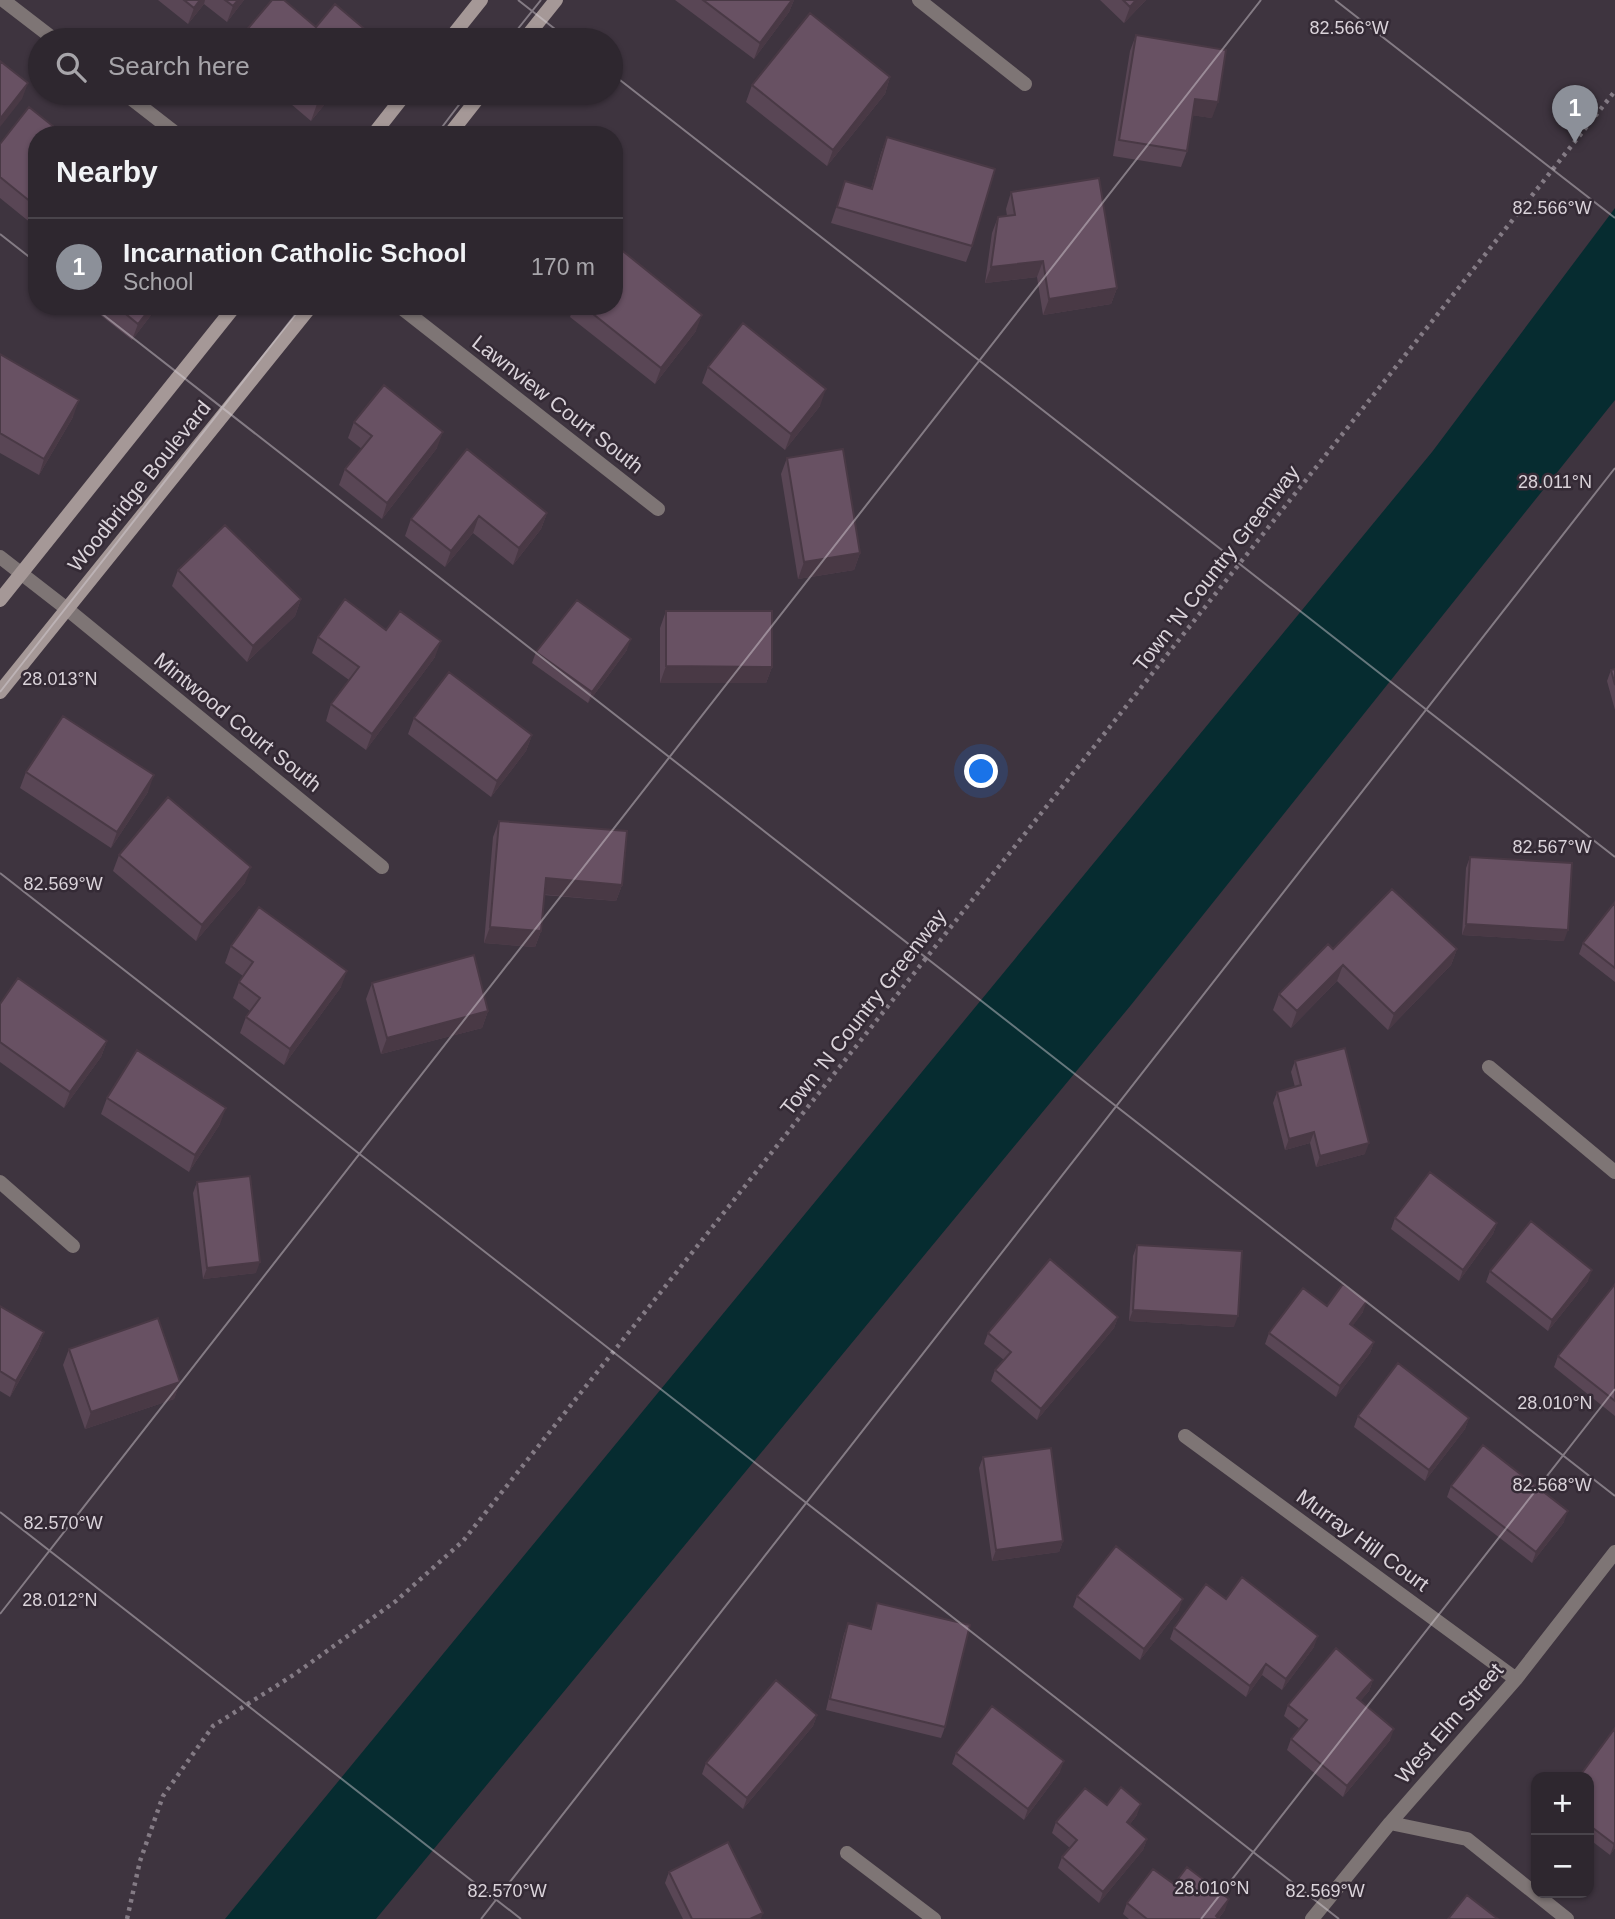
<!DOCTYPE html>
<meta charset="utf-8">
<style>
body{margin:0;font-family:Helvetica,sans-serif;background:#3a333b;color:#f1f3f6}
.controls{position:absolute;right:21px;bottom:21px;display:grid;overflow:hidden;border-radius:14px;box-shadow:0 2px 5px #0004}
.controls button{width:63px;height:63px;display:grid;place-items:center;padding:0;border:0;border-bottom:2px solid #49444b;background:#2e272f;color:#f1f3f6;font:35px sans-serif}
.you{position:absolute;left:982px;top:772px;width:24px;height:24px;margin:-18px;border:5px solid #fff;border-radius:50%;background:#1a73e8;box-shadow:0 0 0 10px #1a73e833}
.badge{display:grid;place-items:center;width:46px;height:46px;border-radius:50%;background:#8c9099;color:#fff;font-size:23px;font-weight:700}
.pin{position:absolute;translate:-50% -58px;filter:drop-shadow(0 2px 4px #0008)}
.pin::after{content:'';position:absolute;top:37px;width:24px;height:21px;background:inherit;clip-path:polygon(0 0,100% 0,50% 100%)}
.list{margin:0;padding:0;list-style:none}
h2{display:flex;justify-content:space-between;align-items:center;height:91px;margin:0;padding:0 28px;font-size:30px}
h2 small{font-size:23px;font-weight:400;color:#a7a5aa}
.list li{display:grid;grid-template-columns:46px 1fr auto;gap:21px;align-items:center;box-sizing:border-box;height:98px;padding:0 28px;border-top:2px solid #49444b}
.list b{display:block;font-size:26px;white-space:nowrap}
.list p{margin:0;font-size:23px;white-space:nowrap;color:#a7a5aa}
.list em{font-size:23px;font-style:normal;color:#a7a5aa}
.icon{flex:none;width:38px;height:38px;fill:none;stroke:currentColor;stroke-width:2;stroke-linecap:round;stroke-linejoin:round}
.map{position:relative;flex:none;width:1615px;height:1919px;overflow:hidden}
.search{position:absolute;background:#2e272f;box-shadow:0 2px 5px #0004;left:28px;top:28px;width:595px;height:77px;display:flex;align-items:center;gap:18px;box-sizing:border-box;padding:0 24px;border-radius:38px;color:#a7a5aa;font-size:26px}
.panel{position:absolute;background:#2e272f;box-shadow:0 2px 5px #0004;left:28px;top:126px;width:595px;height:189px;border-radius:28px}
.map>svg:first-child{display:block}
</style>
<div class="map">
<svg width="1615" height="1919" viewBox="0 0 1615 1919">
<rect width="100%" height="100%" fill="#3e343f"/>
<path fill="#062c30" d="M 1615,208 L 1615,400 L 1131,1005 L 376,1919 L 225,1919 L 1432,452 Z"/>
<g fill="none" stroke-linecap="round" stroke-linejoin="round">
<path stroke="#847b85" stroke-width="4.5" stroke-dasharray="3.5 5" stroke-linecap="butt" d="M 127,1919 L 140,1861 L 163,1796 L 213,1726 L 295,1674 L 396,1601 L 463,1541 L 1615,91"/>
<path stroke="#7e7575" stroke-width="14" d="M 3,0 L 55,40
M 919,0 L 1025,84
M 124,93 L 178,135
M 399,306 L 658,509
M 0,557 L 67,609 L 382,867
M 1489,1067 L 1615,1172
M 0,1182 L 73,1246
M 1185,1436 L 1516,1679
M 1390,1823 L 1467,1839 L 1567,1919
M 847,1853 L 934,1919
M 1312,1919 L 1390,1823 L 1516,1679 L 1615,1552"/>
<path stroke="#a59897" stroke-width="14" d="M 449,40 L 481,0
M 524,40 L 556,0
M 373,135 L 406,93
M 449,135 L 482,93
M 0,600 L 235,306
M 0,692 L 311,306"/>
</g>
<path fill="#594655" d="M 158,0 L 244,0 L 227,22 L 204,4 L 188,24 Z
M 675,0 L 794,0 L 789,12 L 754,59 Z
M 1100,0 L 1146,0 L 1124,23 Z
M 1136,35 L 1212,118 L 1192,115 L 1187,151 L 1181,167 L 1113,156 L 1130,51 Z
M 890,77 L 885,94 L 827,166 L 746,102 L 752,85 Z
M 278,93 L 334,93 L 311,121 Z
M 37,135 L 37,228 L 0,198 L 0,144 Z
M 887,137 L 972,246 L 966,262 L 831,223 L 845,181 L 871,189 L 881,153 Z
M 1011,192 L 1117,288 L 1111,304 L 1043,315 L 1037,277 L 985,283 L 992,233 L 998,217 L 1007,216 L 1006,209 Z
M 89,306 L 158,306 L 132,340 Z
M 574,306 L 614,306 L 696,331 L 655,384 L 570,317 Z
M 0,354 L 73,417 L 39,475 L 0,453 Z
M 708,367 L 820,406 L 785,450 L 702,383 Z
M 354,422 L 437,448 L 382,519 L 339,485 L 345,469 L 362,449 L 348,438 Z
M 787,458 L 860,553 L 854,570 L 798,579 L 781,474 Z
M 547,513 L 541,529 L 513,565 L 473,533 L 445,567 L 405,536 L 411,519 Z
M 178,570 L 301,599 L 295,616 L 247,662 L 172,586 Z
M 666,611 L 772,667 L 766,683 L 660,683 L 660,628 Z
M 386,630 L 435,657 L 366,750 L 326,721 L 331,704 L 349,680 L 312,653 L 318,637 Z
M 627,650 L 588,703 L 532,663 L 536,652 Z
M 1615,669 L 1615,710 L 1607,681 L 1611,670 Z
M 414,718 L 532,735 L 526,751 L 491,797 L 408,734 Z
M 26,772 L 148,792 L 111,848 L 20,788 Z
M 499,821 L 622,885 L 616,901 L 544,895 L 541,931 L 535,947 L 484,943 L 493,837 Z
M 119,855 L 245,883 L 196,941 L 113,871 Z
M 1470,857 L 1564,941 L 1462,935 L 1466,868 Z
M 1615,902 L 1615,982 L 1579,954 L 1583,943 Z
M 231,946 L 341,987 L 284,1065 L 240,1033 L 246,1017 L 250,1011 L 233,998 L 239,982 L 243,976 L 225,963 Z
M 1333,949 L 1457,949 L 1451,965 L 1388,1030 L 1337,981 L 1291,1028 L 1273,1010 L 1279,994 Z
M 372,983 L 488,1011 L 482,1028 L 381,1054 L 366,999 Z
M 0,1004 L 107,1041 L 101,1057 L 64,1108 L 0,1062 Z
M 1295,1061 L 1365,1154 L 1316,1167 L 1310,1143 L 1285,1150 L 1273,1103 L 1277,1092 L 1295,1087 L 1291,1072 Z
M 107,1098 L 220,1124 L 189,1172 L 101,1114 Z
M 197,1182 L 256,1273 L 203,1279 L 193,1193 Z
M 1395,1218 L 1497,1223 L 1493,1234 L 1459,1281 L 1391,1229 Z
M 1137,1245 L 1234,1327 L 1129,1321 L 1133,1256 Z
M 1490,1271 L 1588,1281 L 1548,1331 L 1486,1282 Z
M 1615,1284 L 1615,1416 L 1554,1367 L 1558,1356 Z
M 0,1306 L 44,1332 L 38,1348 L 10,1397 L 0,1391 Z
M 1327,1306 L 1363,1312 L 1352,1326 L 1374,1342 L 1370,1353 L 1336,1397 L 1265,1344 L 1269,1333 Z
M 1118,1317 L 1114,1328 L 1037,1420 L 991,1381 L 995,1370 L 1004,1360 L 984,1344 L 988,1333 Z
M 69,1349 L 180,1382 L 174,1399 L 85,1429 L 63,1365 Z
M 1358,1416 L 1469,1418 L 1465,1429 L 1425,1481 L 1354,1427 Z
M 983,1457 L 1063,1541 L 1059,1552 L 992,1561 L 979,1468 Z
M 1451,1486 L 1564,1522 L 1532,1563 L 1447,1497 Z
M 1077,1596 L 1179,1610 L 1140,1660 L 1073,1607 Z
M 877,1603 L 945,1727 L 941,1738 L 826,1710 L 844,1634 L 848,1623 L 870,1629 Z
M 1174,1628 L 1314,1647 L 1282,1690 L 1262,1675 L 1246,1697 L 1170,1639 Z
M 1373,1680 L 1369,1691 L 1360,1701 L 1390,1740 L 1343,1797 L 1287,1750 L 1291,1739 L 1300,1729 L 1284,1716 L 1288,1705 Z
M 817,1715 L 813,1726 L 743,1809 L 702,1774 L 706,1763 Z
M 1615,1728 L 1615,1848 L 1610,1855 L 1589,1839 L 1589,1777 Z
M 956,1753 L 1060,1772 L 1024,1820 L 952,1764 Z
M 1107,1805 L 1137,1815 L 1130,1824 L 1147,1839 L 1143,1850 L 1099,1903 L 1058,1868 L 1062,1857 L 1070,1848 L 1052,1833 L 1056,1822 Z
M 669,1872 L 761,1919 L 683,1919 L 665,1883 Z
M 1174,1884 L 1225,1910 L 1219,1918 L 1219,1919 L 1129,1919 L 1123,1914 L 1127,1903 Z"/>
<path fill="#493945" d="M 200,0 L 205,0 L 204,4 L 188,24 L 194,8 Z
M 238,0 L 244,0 L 227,22 L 233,6 Z
M 792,0 L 794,0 L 789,12 L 754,59 L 760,43 Z
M 1136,0 L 1146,0 L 1124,23 L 1130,7 Z
M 890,77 L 885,94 L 827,166 L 833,150 Z
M 28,83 L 22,99 L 0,127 L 0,119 Z
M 326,93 L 334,93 L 311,121 L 317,104 Z
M 1195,99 L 1218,102 L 1212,118 L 1189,115 Z
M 1043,261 L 1037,277 L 985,283 L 991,267 Z
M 1117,288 L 1111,304 L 1043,315 L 1049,299 Z
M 152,306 L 158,306 L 132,340 L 138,324 Z
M 702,315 L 696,331 L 655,384 L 661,368 Z
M 826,389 L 820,406 L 785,450 L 791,434 Z
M 79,400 L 73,417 L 39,475 L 44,459 Z
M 443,432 L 437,448 L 382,519 L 387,503 Z
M 547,513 L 541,529 L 513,565 L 519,548 Z
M 479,516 L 473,533 L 445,567 L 451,551 Z
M 860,553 L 854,570 L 798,579 L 804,562 Z
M 301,599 L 295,616 L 247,662 L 253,646 Z
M 631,639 L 627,650 L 588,703 L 592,692 Z
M 441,641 L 435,657 L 366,750 L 372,734 Z
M 666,666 L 772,667 L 766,683 L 660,683 Z
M 532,735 L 526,751 L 491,797 L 497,781 Z
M 154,775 L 148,792 L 111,848 L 117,832 Z
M 251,867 L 245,883 L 196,941 L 202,925 Z
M 546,878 L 622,885 L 616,901 L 540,894 Z
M 1466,924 L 1568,930 L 1564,941 L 1462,935 Z
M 490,927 L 541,931 L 535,947 L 484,943 Z
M 1457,949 L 1451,965 L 1388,1030 L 1394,1014 Z
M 1343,965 L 1337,981 L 1291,1028 L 1297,1011 Z
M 347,971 L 341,987 L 284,1065 L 290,1049 Z
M 488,1011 L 482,1028 L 381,1054 L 387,1038 Z
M 107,1041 L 101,1057 L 64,1108 L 70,1092 Z
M 226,1108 L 220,1124 L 189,1172 L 195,1155 Z
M 1314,1132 L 1310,1143 L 1285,1150 L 1289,1139 Z
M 1369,1143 L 1365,1154 L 1316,1167 L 1320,1156 Z
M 1497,1223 L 1493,1234 L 1459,1281 L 1463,1270 Z
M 260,1262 L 256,1273 L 203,1279 L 207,1268 Z
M 1592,1270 L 1588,1281 L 1548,1331 L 1552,1320 Z
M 1367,1301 L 1363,1312 L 1346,1335 L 1350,1324 Z
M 1133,1310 L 1238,1316 L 1234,1327 L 1129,1321 Z
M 1118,1317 L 1114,1328 L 1037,1420 L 1041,1409 Z
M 44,1332 L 38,1348 L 10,1397 L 16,1381 Z
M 1374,1342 L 1370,1353 L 1336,1397 L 1340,1386 Z
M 180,1382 L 174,1399 L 85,1429 L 91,1412 Z
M 1469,1418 L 1465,1429 L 1425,1481 L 1429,1470 Z
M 1568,1511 L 1564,1522 L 1532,1563 L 1536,1552 Z
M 1063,1541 L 1059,1552 L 992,1561 L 996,1550 Z
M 1183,1599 L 1179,1610 L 1140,1660 L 1144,1649 Z
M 1318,1636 L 1314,1647 L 1282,1690 L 1286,1679 Z
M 1266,1664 L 1262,1675 L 1246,1697 L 1250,1686 Z
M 1373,1680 L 1369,1691 L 1353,1709 L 1357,1698 Z
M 817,1715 L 813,1726 L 743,1809 L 747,1798 Z
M 1394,1729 L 1390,1740 L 1343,1797 L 1347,1786 Z
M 1064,1761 L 1060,1772 L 1024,1820 L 1028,1809 Z
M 1141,1804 L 1137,1815 L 1123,1833 L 1127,1822 Z
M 1147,1839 L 1143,1850 L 1099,1903 L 1103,1892 Z
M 1615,1842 L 1615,1848 L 1610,1855 L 1614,1844 Z
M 1229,1899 L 1225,1910 L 1218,1919 L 1216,1916 Z
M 763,1913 L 761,1919 L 750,1919 Z"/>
<path fill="#685163" stroke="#493945" stroke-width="2" d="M 184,0 L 200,0 L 194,8 Z
M 225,0 L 238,0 L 233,6 Z
M 272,0 L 284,0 L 316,27 L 335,4 L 374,37 L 371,40 L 240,40 L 239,39 Z
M 703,0 L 792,0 L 760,43 Z
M 1123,0 L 1136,0 L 1130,7 Z
M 810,13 L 890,77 L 833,150 L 752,85 Z
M 1136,35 L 1226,50 L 1218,102 L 1195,99 L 1187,151 L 1119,140 Z
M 0,61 L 28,83 L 0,119 Z
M 303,93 L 326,93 L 317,104 Z
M 29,107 L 64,135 L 37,135 L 37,207 L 0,177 L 0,144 Z
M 887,137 L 995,169 L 972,246 L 837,207 L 845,181 L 872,189 Z
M 1099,178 L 1117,288 L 1049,299 L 1043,261 L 991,267 L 998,217 L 1015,215 L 1011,192 Z
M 619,248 L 702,315 L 661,368 L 583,306 L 614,306 L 614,254 Z
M 116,306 L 152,306 L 138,324 Z
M 743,323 L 826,389 L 791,434 L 708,367 Z
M 0,354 L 79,400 L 44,459 L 0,433 Z
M 384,385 L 443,432 L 387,503 L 345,469 L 372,436 L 354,422 Z
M 467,449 L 547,513 L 519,548 L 479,516 L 451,551 L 411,519 Z
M 843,449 L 860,553 L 804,562 L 787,458 Z
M 225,525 L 301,599 L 253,646 L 178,570 Z
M 345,599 L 386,630 L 400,611 L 441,641 L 372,734 L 331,704 L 359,667 L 318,637 Z
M 577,600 L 631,639 L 592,692 L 536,652 Z
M 666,611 L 772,611 L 772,667 L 666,666 Z
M 1615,669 L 1615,685 L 1611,670 Z
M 449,672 L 532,735 L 497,781 L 414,718 Z
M 63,716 L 154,775 L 117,832 L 26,772 Z
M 168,797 L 251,867 L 202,925 L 119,855 Z
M 499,821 L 627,831 L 622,885 L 546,878 L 541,931 L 490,927 Z
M 1470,857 L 1572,863 L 1568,930 L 1466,924 Z
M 1392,889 L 1457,949 L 1394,1014 L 1343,965 L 1297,1011 L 1279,994 L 1328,944 L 1333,949 Z
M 1615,902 L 1615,968 L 1583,943 Z
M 259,907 L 347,971 L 290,1049 L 246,1017 L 260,998 L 239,982 L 253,962 L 231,946 Z
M 474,955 L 488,1011 L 387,1038 L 372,983 Z
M 18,978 L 107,1041 L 70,1092 L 0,1042 L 0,1004 Z
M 1345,1048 L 1369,1143 L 1320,1156 L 1314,1132 L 1289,1139 L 1277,1092 L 1301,1085 L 1295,1061 Z
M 137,1050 L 226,1108 L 195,1155 L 107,1098 Z
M 1430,1172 L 1497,1223 L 1463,1270 L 1395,1218 Z
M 250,1176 L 260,1262 L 207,1268 L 197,1182 Z
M 1531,1221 L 1592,1270 L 1552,1320 L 1490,1271 Z
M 1137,1245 L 1242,1251 L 1238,1316 L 1133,1310 Z
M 1050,1259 L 1118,1317 L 1041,1409 L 995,1370 L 1011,1352 L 988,1333 Z
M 1343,1284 L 1367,1301 L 1350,1324 L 1374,1342 L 1340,1386 L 1269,1333 L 1303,1288 L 1327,1306 Z
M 1615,1284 L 1615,1401 L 1558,1356 Z
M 0,1306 L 44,1332 L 16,1381 L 0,1371 Z
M 158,1318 L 180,1382 L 91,1412 L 69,1349 Z
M 1398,1363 L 1469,1418 L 1429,1470 L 1358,1416 Z
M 1483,1445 L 1568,1511 L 1536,1552 L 1451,1486 Z
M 1051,1448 L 1063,1541 L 996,1550 L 983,1457 Z
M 1116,1546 L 1183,1599 L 1144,1649 L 1077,1596 Z
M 1242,1577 L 1318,1636 L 1286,1679 L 1266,1664 L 1250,1686 L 1174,1628 L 1206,1584 L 1226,1599 Z
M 877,1603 L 970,1625 L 945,1727 L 830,1699 L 848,1623 L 871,1629 Z
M 1336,1648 L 1373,1680 L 1357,1698 L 1394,1729 L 1347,1786 L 1291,1739 L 1307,1720 L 1288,1705 Z
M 776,1680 L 817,1715 L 747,1798 L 706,1763 Z
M 992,1706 L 1064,1761 L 1028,1809 L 956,1753 Z
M 1615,1728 L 1615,1842 L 1614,1844 L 1589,1825 L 1589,1777 L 1579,1777 Z
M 1121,1787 L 1141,1804 L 1127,1822 L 1147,1839 L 1103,1892 L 1062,1857 L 1077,1840 L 1056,1822 L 1085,1788 L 1107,1805 Z
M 728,1842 L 763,1913 L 750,1919 L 692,1919 L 669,1872 Z
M 1187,1867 L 1229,1899 L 1216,1916 L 1219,1919 L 1147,1919 L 1127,1903 L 1153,1869 L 1174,1884 Z
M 1467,1895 L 1498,1919 L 1448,1919 Z"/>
<path fill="none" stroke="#dad3da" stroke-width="2" stroke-opacity="0.45" d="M 518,0 L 569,40M 1335,0 L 1615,218M 509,40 L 541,0M 611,73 L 1615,857M 436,135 L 468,93M 0,234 L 37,263M 92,306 L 1615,1496M 0,692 L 302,306M 0,873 L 1339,1919M 0,1512 L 521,1919M 0,1614 L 1261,0M 481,1919 L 1615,468M 1201,1919 L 1615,1389"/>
<g text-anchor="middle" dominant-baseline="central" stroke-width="5" stroke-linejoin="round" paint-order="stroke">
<g font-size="21" fill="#dad3da" stroke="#342a35">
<text transform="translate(558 404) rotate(38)">Lawnview Court South</text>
<text transform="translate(139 486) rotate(-51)">Woodbridge Boulevard</text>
<text transform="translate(1216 568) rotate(-52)">Town 'N Country Greenway</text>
<text transform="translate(238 722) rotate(39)">Mintwood Court South</text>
<text transform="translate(863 1012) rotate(-52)">Town 'N Country Greenway</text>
<text transform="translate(1363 1540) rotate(36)">Murray Hill Court</text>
<text transform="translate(1449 1723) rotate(-49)">West Elm Street</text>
</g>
</g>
<g font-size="18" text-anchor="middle" fill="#dad3da" stroke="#342a35" stroke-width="5" stroke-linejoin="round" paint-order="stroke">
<text x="1349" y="34">82.566°W</text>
<text x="1552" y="214">82.566°W</text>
<text x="1555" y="488">28.011°N</text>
<text x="60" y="685">28.013°N</text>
<text x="1552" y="853">82.567°W</text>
<text x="63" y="890">82.569°W</text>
<text x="1555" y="1409">28.010°N</text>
<text x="1552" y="1491">82.568°W</text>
<text x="63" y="1529">82.570°W</text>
<text x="60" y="1606">28.012°N</text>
<text x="1212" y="1894">28.010°N</text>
<text x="507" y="1897">82.570°W</text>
<text x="1325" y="1897">82.569°W</text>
</g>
</svg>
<div class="controls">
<button>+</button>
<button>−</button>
</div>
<div class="you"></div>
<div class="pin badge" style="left:1575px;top:143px">1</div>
<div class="search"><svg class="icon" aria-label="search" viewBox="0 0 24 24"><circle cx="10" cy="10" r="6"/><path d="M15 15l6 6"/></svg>Search here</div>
<section class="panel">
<h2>Nearby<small></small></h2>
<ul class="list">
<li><span class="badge">1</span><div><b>Incarnation Catholic School</b><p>School</p></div><em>170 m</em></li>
</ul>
</section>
</div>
